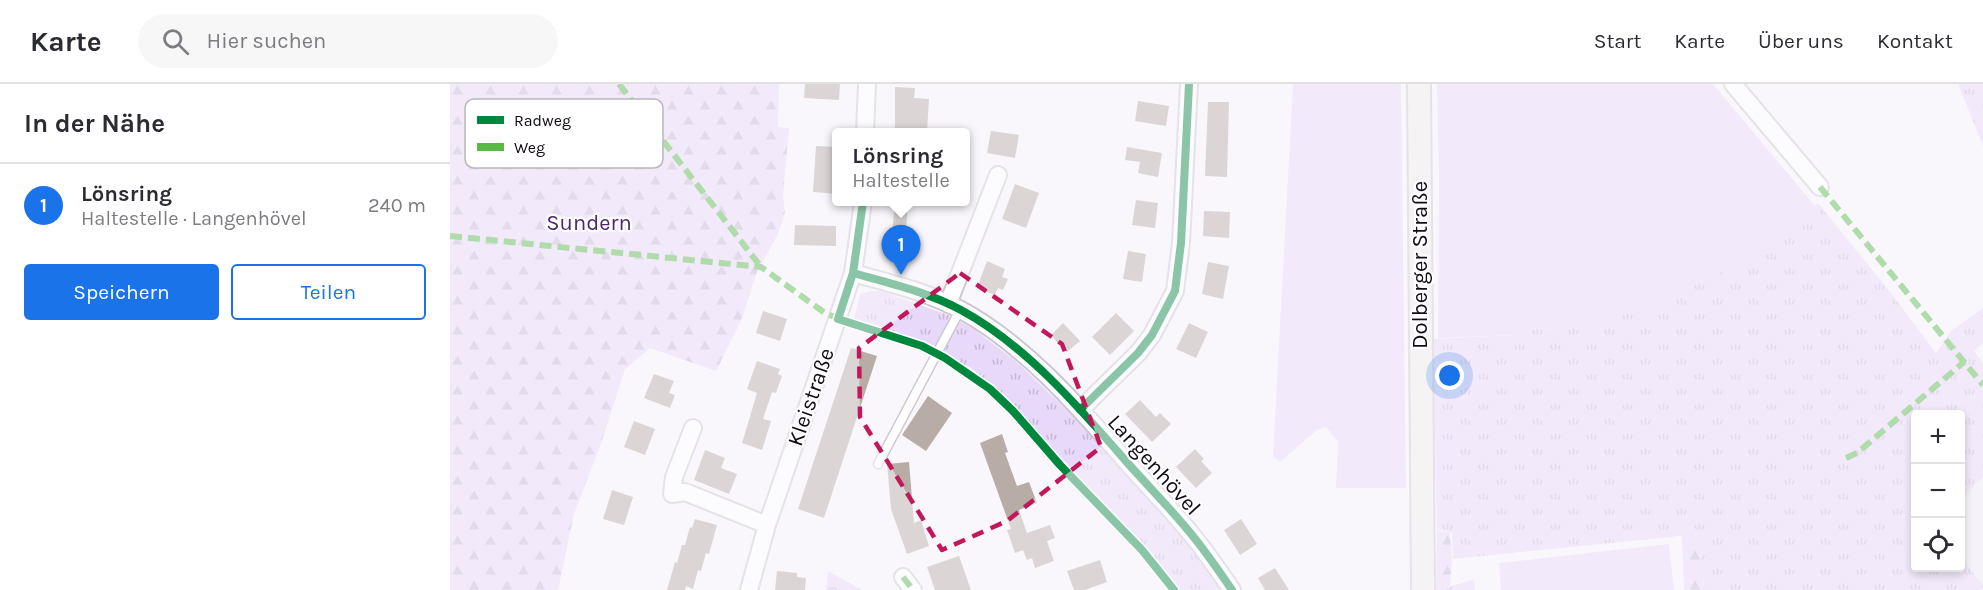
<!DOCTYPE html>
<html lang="de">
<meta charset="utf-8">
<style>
body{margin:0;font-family:Karla,sans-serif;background:#f7f7f7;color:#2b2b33}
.controls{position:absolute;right:18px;bottom:18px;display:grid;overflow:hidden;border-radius:6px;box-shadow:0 3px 9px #0003}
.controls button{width:54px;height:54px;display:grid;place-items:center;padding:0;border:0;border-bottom:2px solid #e1e1e2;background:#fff;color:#2b2b33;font:30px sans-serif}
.you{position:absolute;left:1000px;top:292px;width:21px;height:21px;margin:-15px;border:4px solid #fff;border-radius:50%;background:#1a73e8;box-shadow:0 0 0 9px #1a73e833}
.badge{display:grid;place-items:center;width:39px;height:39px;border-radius:50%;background:#1a73e8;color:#fff;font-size:20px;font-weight:700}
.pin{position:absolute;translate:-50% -50px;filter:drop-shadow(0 2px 3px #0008)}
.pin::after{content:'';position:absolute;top:32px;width:21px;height:18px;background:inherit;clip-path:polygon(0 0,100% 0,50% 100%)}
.popup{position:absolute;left:382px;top:44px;width:138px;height:78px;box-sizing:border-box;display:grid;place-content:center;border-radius:6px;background:#fff;filter:drop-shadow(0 2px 4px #0005);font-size:20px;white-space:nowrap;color:#7c7c81}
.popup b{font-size:22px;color:#2b2b33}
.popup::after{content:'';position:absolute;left:50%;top:100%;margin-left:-12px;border:12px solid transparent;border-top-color:#fff}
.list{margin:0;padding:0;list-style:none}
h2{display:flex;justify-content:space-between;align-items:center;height:78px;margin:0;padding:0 24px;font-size:26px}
h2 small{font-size:20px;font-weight:400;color:#7c7c81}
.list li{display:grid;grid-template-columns:39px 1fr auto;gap:18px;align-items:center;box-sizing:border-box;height:84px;padding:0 24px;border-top:2px solid #e1e1e2}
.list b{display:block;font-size:22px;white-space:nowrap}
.list p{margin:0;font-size:20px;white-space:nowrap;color:#7c7c81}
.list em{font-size:20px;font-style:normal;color:#7c7c81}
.actions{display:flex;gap:12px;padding:18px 24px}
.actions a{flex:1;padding:14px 0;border:2px solid #1a73e8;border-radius:6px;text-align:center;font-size:21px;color:#1a73e8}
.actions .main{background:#1a73e8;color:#fff}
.icon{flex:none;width:33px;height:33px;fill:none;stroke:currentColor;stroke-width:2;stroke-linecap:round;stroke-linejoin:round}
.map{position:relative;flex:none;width:1533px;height:506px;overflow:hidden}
header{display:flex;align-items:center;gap:36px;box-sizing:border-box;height:84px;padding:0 30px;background:#fff;border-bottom:2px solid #e1e1e2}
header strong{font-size:28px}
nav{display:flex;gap:33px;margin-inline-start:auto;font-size:21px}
.search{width:420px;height:54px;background:#f7f7f7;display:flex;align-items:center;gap:15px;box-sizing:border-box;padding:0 21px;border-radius:33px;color:#7c7c81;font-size:22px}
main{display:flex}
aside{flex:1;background:#fff}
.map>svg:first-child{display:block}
</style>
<header>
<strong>Karte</strong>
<div class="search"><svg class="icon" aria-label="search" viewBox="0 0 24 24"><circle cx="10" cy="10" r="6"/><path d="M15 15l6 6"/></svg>Hier suchen</div>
<nav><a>Start</a><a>Karte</a><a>Über uns</a><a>Kontakt</a></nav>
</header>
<main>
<aside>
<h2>In der Nähe<small></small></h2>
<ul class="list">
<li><span class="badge">1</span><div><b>Lönsring</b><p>Haltestelle · Langenhövel</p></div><em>240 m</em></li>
</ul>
<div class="actions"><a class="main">Speichern</a><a>Teilen</a></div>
</aside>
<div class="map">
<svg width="1533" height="506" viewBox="0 0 1533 506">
<defs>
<pattern id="grass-tufts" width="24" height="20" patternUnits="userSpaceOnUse" patternTransform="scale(1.5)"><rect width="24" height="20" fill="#e8d8f9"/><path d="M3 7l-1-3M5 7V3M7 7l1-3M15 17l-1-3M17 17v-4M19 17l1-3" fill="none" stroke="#c6b8d5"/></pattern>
<pattern id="forest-firs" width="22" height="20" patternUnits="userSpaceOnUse" patternTransform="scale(1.5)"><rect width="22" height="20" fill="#e8d8f9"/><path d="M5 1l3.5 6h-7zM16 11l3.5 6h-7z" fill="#c6b8d5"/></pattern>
<pattern id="park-crowns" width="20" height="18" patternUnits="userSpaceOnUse" patternTransform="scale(1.5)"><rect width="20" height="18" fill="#e8d8f9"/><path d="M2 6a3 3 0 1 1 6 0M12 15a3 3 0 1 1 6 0" fill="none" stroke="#c6b8d5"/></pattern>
</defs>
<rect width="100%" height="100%" fill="#f9f7fc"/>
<path fill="#f0ebf6" d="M 1533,393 L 1533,501 L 1511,474 L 1510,416 Z"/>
<path fill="url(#grass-tufts)" d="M 1508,0 L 1533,0 L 1533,62 Z
M 1368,119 L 1441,209 L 1486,269 L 1501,247 L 1533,224 L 1533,259 L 1524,267 L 1533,279 L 1533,393 L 1511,416 L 1510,330 L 1466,330 L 1466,484 L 1510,484 L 1511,474 L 1533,501 L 1533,506 L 1254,506 L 1250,450 L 1003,475 L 1002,449 L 987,445 L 983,255 L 1066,251 L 1076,244 L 1108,245 L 1140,242 L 1182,228 L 1219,213 L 1298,175 Z
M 421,207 L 431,207 L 498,231 L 522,244 L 567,278 L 628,337 L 719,435 L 748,470 L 772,506 L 730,506 L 700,470 L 566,324 L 545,303 L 521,284 L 468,255 L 404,235 L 410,210 Z
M 1024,495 L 1025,506 L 996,506 L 996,504 Z"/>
<path fill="url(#forest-firs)" d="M 0,0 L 329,0 L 328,43 L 339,44 L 333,112 L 335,128 L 328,150 L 307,188 L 291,237 L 266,287 L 200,264 L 175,285 L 152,357 L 124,430 L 108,506 L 0,506 Z
M 987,446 L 1000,449 L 1002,475 L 1000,502 L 996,506 L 986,506 Z
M 1250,450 L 1254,506 L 1234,506 L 1232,451 Z"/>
<path fill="url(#park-crowns)" d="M 378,487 L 412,506 L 376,506 Z"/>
<path fill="#e8d8f9" d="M 843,0 L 951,0 L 956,404 L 886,404 L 888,358 L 876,343 L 867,346 L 830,378 L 823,372 Z
M 987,0 L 1263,0 L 1365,122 L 1298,175 L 1219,213 L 1182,228 L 1141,242 L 1108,245 L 1076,244 L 1066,251 L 988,254 L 989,94 Z
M 1219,460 L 1224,506 L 1051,506 L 1049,479 Z"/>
<path fill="#b8aca6" d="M 355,0 L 390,0 L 389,16 L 354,14 Z
M 445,3 L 465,4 L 464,14 L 479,15 L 477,48 L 445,48 Z
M 688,17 L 719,22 L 716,42 L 685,37 Z
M 758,18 L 779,18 L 777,93 L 755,92 Z
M 541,47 L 569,51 L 565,74 L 537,69 Z
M 366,62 L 387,63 L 387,110 L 363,108 Z
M 677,63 L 712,69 L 708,93 L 688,89 L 690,78 L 675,76 Z
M 565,100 L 589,109 L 576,144 L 552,135 Z
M 686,116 L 708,119 L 705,144 L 682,141 Z
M 445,117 L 458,117 L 456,146 L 465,147 L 463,174 L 440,172 Z
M 754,127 L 780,128 L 779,154 L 753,152 Z
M 345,141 L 386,142 L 386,162 L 344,161 Z
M 678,167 L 696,170 L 692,198 L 673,195 Z
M 537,177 L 555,185 L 552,193 L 558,195 L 553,206 L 548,204 L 545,211 L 527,204 Z
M 758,178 L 779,182 L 773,215 L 752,210 Z
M 313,227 L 337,235 L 330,257 L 306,249 Z
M 666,229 L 684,247 L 660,271 L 642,253 Z
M 613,239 L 630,257 L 617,268 L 601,251 Z
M 739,239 L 758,248 L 746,274 L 726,265 Z
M 401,264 L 427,272 L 374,434 L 348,425 Z
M 307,277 L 330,285 L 328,290 L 332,292 L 326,309 L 322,308 L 313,335 L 321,337 L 312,366 L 292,359 L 307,309 L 297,305 Z
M 204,290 L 224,297 L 219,309 L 225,311 L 220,324 L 194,314 Z
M 478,312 L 502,329 L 476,367 L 452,351 Z
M 690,316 L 706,333 L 710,329 L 721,340 L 702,358 L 675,330 Z
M 184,337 L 205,345 L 195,371 L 174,363 Z
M 552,350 L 558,368 L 555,369 L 567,402 L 579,398 L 587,419 L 569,426 L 577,449 L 600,441 L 605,454 L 597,457 L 604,477 L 585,484 L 582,474 L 577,476 L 573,466 L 565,469 L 557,446 L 561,445 L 530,359 Z
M 745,365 L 754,375 L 751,377 L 762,389 L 746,404 L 726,383 Z
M 255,366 L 275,374 L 271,384 L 287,390 L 279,410 L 244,396 Z
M 459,378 L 464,439 L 471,436 L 479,462 L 457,470 L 441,425 L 437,380 Z
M 162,406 L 183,413 L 174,441 L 153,435 Z
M 245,435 L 267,441 L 259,470 L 256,469 L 251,487 L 248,486 L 243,505 L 236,502 L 235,506 L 217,506 L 225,478 L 227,479 L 232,461 L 235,461 L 240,443 L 242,444 Z
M 791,435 L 807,460 L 790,471 L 774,446 Z
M 509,472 L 521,506 L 485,506 L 477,483 Z
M 650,476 L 657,498 L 635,506 L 624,506 L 617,487 Z
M 825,484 L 839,506 L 815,506 L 808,494 Z
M 327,487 L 347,489 L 347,493 L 356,494 L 355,506 L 325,506 Z"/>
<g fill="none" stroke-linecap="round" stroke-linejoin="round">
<g stroke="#ccc8d0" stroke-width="11">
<path id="service" d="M 428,380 L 510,226"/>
</g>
<g stroke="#ccc8d0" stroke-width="20">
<path id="minor" d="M 1283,0 L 1370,103
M 415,48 L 417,0
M 403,189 C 439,199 478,208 511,226 C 574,260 628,322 675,376 C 697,401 721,425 742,451 C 756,468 769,487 782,506
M 498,220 L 548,91
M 630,326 L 688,269 L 702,251 L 725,207 L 731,159 L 739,0
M 243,344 L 224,393 L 222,410 L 235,408 L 317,441
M 453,493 L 463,506
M 299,506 L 317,441 L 403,189 L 413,118"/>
</g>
<g stroke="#ccc8d0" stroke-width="26">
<path id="secondary" d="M 969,0 L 973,506"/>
</g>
<use href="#service" stroke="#fefeff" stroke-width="8"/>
<use href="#minor" stroke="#fefeff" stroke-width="16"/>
<use href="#secondary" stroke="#f2eeeb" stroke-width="22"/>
<path stroke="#58b947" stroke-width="6" stroke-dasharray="12 6" stroke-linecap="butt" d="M 169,0 L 311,183
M 1370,103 L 1533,301
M 0,152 L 311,183 L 375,229 L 392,236
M 1396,374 L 1407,369 L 1514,278
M 453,493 L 463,506"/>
<g stroke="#fff" stroke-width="11">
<path id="cycleway" d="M 413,118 L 403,189 L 388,235 L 472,262 L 495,274 L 540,305 L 563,327 L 610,381 L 692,466 L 724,506
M 403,189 C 439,199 478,208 511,226 C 574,260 628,322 675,376 C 697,401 721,425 742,451 C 756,468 769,487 782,506
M 630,326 L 688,269 L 702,251 L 725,207 L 731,159 L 739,0"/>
</g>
<use href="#cycleway" stroke="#00873e" stroke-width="8"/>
</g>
<path d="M0 0H1533V506H0ZM 510,189 L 612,260 L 651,363 L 557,437 L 492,466 L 410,333 L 409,264 Z" fill="#f9f7fc" fill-opacity=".55" fill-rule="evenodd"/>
<path fill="none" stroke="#c2185b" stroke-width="4.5" stroke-dasharray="12 8" stroke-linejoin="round" d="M 510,189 L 612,260 L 651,363 L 557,437 L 492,466 L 410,333 L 409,264 Z"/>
<g text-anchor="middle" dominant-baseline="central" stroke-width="4.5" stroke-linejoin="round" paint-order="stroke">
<g font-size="22" fill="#4f266e" stroke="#fff">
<text x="139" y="139">Sundern</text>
</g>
<g font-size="22" fill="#110b15" stroke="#fff">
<text transform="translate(970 181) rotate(-90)">Dolberger Straße</text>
<text transform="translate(361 313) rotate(-71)">Kleistraße</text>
<text transform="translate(704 381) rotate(48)">Langenhövel</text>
</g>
</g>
<rect x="15" y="15" width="198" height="69" rx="9" fill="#fff" stroke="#b8b6b9" stroke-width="1.5"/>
<rect x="27" y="32" width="27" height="8" fill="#00873e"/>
<rect x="27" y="59" width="27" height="8" fill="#58b947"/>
<g font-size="16" fill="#110b15">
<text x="64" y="42">Radweg</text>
<text x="64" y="69">Weg</text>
</g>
</svg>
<div class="controls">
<button>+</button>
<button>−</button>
<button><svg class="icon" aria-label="locate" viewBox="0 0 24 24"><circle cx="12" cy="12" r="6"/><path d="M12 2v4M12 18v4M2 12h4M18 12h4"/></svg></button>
</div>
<div class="you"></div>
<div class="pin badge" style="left:451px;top:191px">1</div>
<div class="popup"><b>Lönsring</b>Haltestelle</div>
</div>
</main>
